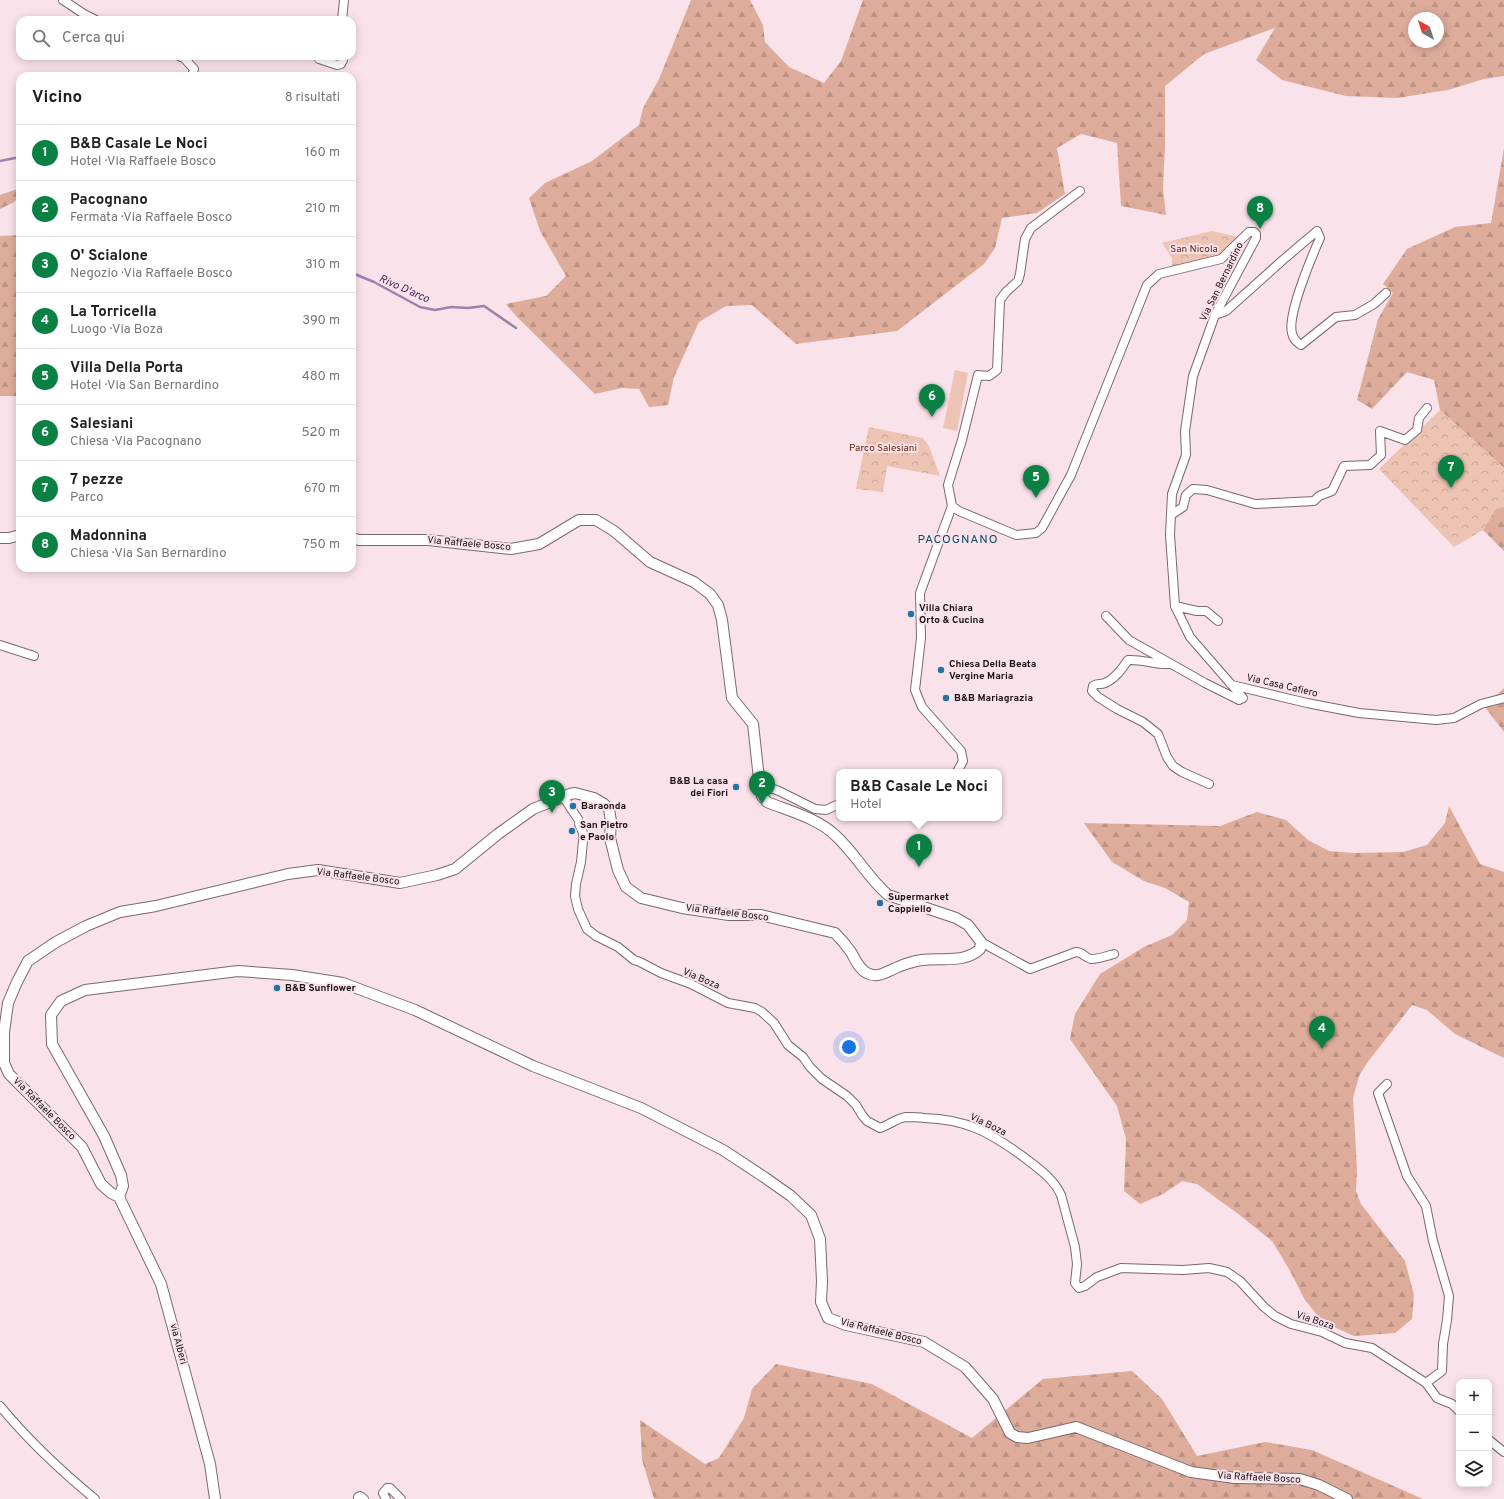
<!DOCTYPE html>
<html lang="it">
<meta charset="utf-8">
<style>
body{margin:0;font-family:Overpass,sans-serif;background:#f2f2f2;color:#202124}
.controls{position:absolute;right:12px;bottom:12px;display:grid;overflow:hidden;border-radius:8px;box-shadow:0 2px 10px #0003}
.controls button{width:36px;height:36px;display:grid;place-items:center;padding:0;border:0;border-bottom:1px solid #e0e0e0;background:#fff;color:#202124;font:20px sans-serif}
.compass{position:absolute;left:1408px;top:12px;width:36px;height:36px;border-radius:50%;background:#fff;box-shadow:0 2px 10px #0003;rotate:321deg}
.you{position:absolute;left:849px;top:1047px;width:14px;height:14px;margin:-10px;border:3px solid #fff;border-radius:50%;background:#1a73e8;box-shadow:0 0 0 6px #1a73e833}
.badge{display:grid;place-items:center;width:26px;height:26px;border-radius:50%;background:#0b8043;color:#fff;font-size:13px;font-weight:700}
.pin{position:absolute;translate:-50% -33px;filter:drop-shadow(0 1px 2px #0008)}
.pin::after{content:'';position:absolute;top:21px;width:14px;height:12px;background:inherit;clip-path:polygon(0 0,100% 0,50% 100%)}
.popup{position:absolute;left:836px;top:769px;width:166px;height:52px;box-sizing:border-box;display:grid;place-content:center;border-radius:8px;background:#fff;filter:drop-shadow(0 1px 3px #0005);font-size:13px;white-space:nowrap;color:#757577}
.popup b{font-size:15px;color:#202124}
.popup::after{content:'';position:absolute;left:50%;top:100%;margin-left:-8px;border:8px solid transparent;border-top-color:#fff}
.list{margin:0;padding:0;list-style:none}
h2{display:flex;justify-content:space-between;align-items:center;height:52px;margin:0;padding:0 16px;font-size:17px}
h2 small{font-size:13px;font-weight:400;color:#757577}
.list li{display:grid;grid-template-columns:26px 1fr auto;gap:12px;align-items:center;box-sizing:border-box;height:56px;padding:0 16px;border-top:1px solid #e0e0e0}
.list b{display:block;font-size:15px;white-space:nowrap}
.list p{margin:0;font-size:13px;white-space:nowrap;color:#757577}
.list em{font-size:13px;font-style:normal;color:#757577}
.icon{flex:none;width:22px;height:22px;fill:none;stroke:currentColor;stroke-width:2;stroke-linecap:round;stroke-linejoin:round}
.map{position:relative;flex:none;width:1504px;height:1499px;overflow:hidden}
.search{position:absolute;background:#fff;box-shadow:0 2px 10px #0003;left:16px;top:16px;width:340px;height:44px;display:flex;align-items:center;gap:10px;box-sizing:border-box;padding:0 14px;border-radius:12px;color:#757577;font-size:15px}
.panel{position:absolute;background:#fff;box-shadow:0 2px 10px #0003;left:16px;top:72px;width:340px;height:500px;border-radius:12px}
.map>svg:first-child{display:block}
</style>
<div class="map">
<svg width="1504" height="1499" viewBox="0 0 1504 1499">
<defs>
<pattern id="forest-firs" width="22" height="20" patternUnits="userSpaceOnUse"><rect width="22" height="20" fill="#deac9a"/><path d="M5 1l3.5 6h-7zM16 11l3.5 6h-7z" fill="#be9384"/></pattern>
<pattern id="park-crowns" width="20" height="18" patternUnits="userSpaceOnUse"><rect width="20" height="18" fill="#edc3b4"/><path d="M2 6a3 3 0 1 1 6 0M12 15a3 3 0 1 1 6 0" fill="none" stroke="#cba69a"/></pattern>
</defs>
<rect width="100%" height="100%" fill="#f9e2ea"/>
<path fill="url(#forest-firs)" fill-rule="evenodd" d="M 691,0 L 750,0 L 763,25 L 765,42 L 789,67 L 824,83 L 841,61 L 863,0 L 1504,0 L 1504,76 L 1484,79 L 1448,90 L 1397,98 L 1346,96 L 1282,80 L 1256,60 L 1275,28 L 1204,54 L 1165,86 L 1165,147 L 1163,189 L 1166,215 L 1121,206 L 1117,143 L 1081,134 L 1057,148 L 1065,194 L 1037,213 L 1002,218 L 995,248 L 984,264 L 897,331 L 796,344 L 752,305 L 726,306 L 699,322 L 674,377 L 668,405 L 649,407 L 639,389 L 622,388 L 595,394 L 516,316 L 506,304 L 546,296 L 566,276 L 540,231 L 529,198 L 545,183 L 592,161 L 639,125 L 643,108 L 659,79 ZM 1414,18 L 1438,18 L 1438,42 L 1414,42 Z
M 1504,148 L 1504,468 L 1440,410 L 1434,380 L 1407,372 L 1372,409 L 1357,400 L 1378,319 L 1393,293 L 1383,284 L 1407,249 L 1455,227 L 1491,223 Z
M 20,188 L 20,196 L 14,202 L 0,209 L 0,195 Z
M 20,235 L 20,396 L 0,396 L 0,236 Z
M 1504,507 L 1504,551 L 1483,530 L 1496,508 Z
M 1504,688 L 1504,732 L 1485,707 Z
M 1449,806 L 1480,864 L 1504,872 L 1504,1058 L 1455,1034 L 1427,1010 L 1412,1005 L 1367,1063 L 1359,1076 L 1353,1098 L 1357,1170 L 1356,1191 L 1361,1204 L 1405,1261 L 1414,1295 L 1412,1319 L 1395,1333 L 1354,1336 L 1323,1322 L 1305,1300 L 1289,1269 L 1272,1241 L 1237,1213 L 1197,1184 L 1182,1181 L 1163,1194 L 1140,1204 L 1124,1191 L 1126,1139 L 1117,1106 L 1070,1039 L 1075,1014 L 1100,974 L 1144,947 L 1172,935 L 1187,920 L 1189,902 L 1165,888 L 1144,881 L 1112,862 L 1084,823 L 1220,826 L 1257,812 L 1286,820 L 1308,840 L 1329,851 L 1354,853 L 1403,852 L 1427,845 L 1445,823 Z
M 776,1364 L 872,1384 L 972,1438 L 1043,1379 L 1132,1371 L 1162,1399 L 1197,1456 L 1265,1442 L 1312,1450 L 1423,1499 L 654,1499 L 642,1460 L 640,1420 L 705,1464 L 719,1458 L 744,1418 L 752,1389 Z"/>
<path fill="url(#park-crowns)" d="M 1212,231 L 1238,237 L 1219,256 L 1172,268 L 1172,258 L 1162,243 Z
M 1440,410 L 1504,468 L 1504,507 L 1496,509 L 1483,530 L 1454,547 L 1379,469 Z
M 869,427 L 923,438 L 929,446 L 940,476 L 887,466 L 883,492 L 856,489 Z"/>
<path fill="#edc3b4" d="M 955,370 L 968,373 L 957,431 L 943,428 Z"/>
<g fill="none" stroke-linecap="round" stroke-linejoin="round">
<path stroke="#9a84ac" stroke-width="2.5" d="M 0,161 L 20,157
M 352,273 L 374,282 L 420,307 L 435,310 L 451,307 L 468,308 L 484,306 L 516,328"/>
<g stroke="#7b676e" stroke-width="10">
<path id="minor" d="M 63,0 L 84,14 L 96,20
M 342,20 L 344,0
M 179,56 L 184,58 L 194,69 L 192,76
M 319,59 L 337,65 L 341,64 L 343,60 L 341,56
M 1215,315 L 1226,311 L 1284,259 L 1317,231 L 1320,238 C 1312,256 1287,315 1292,333 C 1293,338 1296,342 1301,345 L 1336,317 L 1355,315 L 1374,304 L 1386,293
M 952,506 L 959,511 L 1016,535 L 1036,533 L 1042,528 L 1071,475 L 1147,285 L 1159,274 L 1221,259 L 1249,232 L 1254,232 L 1256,234 L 1256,238 L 1215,315 L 1193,376 L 1185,431 L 1186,455 L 1172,494 L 1170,535 L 1175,606 L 1190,637 L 1243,698 L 1239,700 L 1205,683 L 1129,640 L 1106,616
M 1171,515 L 1183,507 L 1186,495 L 1193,489 L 1207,490 L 1255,504 L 1314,501 L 1319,496 L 1332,491 L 1344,466 L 1370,465 L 1381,455 L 1380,431 L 1405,440 L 1417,430 L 1419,418 L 1427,408
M 1175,606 L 1197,611 L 1206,611 L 1218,621
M 0,645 L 34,656
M 1171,664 C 1156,665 1142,659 1128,660 C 1122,669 1115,679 1105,683 C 1100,685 1097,683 1093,686 L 1092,691 L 1098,697 L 1117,709 L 1143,722 L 1158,734 L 1167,757 L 1173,766 L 1182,772 L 1209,784
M 1232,685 L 1307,703 L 1359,713 L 1436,720 L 1454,718 L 1481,704 L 1504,698
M 957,772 L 963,761 L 961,751 L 922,707 L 915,690 L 921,638 L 920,593 L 952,506 L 948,485 L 962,440 L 978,375 L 989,376 L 997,370 L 1000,300 L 1006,292 L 1018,281 L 1020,274 L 1025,239 L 1031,228 L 1080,191
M 760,784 L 779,791 L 815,809 L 826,810 L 839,804
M 564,795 L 564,798 L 578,819
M 579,824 L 583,833 L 583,841 L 581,862 L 576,884 L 575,896 L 578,909 L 587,929 L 596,936 L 618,947 L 634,960 L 640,962 L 661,973 L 691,984 L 728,1003 L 755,1008 L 762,1012 L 774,1023 L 788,1045 L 803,1057 L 810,1067 L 822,1079 L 847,1096 L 856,1105 L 862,1115 L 867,1121 L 880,1128 C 889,1125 897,1118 906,1117 C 912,1117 918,1117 924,1118 C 967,1119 991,1133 1025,1158 C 1038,1168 1054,1179 1061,1195 L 1075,1247 L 1077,1264 L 1075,1283 L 1079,1288 L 1085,1286 L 1097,1277 L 1121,1268 L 1183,1270 L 1209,1268 L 1227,1272 L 1240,1281 L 1264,1307 L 1275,1316 L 1291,1324 L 1322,1332 L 1345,1343 L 1372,1348 L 1426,1383 L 1437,1398 L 1452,1404 L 1459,1411
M 981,942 L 1030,969 L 1076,952 C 1083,952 1085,958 1091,959 C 1098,959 1107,956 1114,954
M 1387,1084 L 1378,1093 L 1407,1176 L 1426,1206 L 1433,1241 L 1449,1296 L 1447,1320 L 1443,1344 L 1442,1371 L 1426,1383
M 0,1406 C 28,1440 61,1471 95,1499
M 1489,1440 L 1504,1452
M 358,1499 L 358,1497 L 360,1496 L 364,1499
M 386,1499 L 383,1493 L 387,1488 L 390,1488 L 401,1499"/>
</g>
<g stroke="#7b676e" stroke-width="12">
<path id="tertiary" d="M 0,538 L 9,538 L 20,535
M 352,538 L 359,540 L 428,540 L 511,549 L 539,544 L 579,520 L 596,520 L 614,531 L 650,562 L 694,582 L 710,594 L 718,605 L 722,620 L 732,698 L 753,724 L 759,779 L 762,796 L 767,802 C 789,811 817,818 835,835 C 855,853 868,878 888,895 L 956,918 L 968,925 L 981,942 L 980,949 C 964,964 942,957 922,960 C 915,961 905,964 898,967 C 888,971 878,979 867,973 C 859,969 855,959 851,952 C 846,945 841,939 835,933 L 761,915 L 729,915 L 682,908 L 641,898 L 626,887 L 618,870 L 610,838 L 611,821 L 609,809 L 604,804 L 594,798 L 575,793 L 570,794 L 533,809 L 498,834 L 455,869 L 437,875 L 400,883 L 318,870 L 288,874 L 156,906 L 120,912 L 86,926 L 56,942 L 28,961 L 17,982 L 8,1003 L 4,1032 L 4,1063 L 9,1074 L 82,1147 L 101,1184 L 111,1193 L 119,1197 L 123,1186 L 121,1175 L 104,1136 L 52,1044 L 51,1015 L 61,1001 L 85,990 L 238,971 L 292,975 L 343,983 L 415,1010 L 533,1066 L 641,1108 L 723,1150 L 764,1177 L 791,1196 L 811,1215 L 820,1239 L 822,1281 L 821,1302 L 828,1318 L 846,1325 L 924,1342 L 965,1367 L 993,1399 L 1010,1433 L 1017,1437 L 1028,1438 L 1076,1427 L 1191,1472 L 1235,1478 L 1300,1479 L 1319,1485 L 1347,1499
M 119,1197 L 161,1284 L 210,1464 L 215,1499"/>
</g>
<use href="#minor" stroke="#fff" stroke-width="8"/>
<use href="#tertiary" stroke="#fff" stroke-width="10"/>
</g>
<g fill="#2274a5" stroke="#f9e2ea" stroke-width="1.5">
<circle cx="911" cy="614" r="4"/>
<circle cx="941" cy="670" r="4"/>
<circle cx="946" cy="698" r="4"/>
<circle cx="736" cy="787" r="4"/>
<circle cx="573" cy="806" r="4"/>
<circle cx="572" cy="831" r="4"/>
<circle cx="880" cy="903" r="4"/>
<circle cx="277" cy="988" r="4"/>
</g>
<g text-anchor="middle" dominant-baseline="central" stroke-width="4" stroke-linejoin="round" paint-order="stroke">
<g font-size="10" fill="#62260d" stroke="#f9e2ea">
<text x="1194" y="249">San Nicola</text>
<text x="883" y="448">Parco Salesiani</text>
</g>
<g font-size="10" fill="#1a1215" stroke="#f9e2ea">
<text transform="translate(1222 282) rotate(-64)">Via San Bernardino</text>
<text transform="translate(469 544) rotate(5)">Via Raffaele Bosco</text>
<text transform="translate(1282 686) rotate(13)">Via Casa Cafiero</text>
<text transform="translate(358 877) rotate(7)">Via Raffaele Bosco</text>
<text transform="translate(727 913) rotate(7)">Via Raffaele Bosco</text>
<text transform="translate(701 979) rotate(23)">Via Boza</text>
<text transform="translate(44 1109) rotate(45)">Via Raffaele Bosco</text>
<text transform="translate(988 1125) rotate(26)">Via Boza</text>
<text transform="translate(1315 1321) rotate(18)">Via Boza</text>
<text transform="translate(881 1332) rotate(14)">Via Raffaele Bosco</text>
<text transform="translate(178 1344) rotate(75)">via Alberi</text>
<text transform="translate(1259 1478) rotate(3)">Via Raffaele Bosco</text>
</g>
<g font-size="10" font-weight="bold" fill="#1a1215" stroke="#f9e2ea" text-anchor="start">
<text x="919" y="608">Villa Chiara<tspan x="919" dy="12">Orto &amp; Cucina</tspan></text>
<text x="949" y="664">Chiesa Della Beata<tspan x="949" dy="12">Vergine Maria</tspan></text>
<text x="954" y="698">B&amp;B Mariagrazia</text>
<text x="728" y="781" text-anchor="end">B&amp;B La casa<tspan x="728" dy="12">dei Fiori</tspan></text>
<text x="581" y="806">Baraonda</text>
<text x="580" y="825">San Pietro<tspan x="580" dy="12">e Paolo</tspan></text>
<text x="888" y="897">Supermarket<tspan x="888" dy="12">Cappiello</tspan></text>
<text x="285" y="988">B&amp;B Sunflower</text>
</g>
<g font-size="11" font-style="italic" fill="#3b1c50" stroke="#f9e2ea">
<text transform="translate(404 289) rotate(24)">Rivo D'arco</text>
</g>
<g font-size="12" letter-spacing="1" fill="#0c4768" stroke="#f9e2ea">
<text x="958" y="540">PACOGNANO</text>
</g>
</g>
</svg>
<div class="controls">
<button>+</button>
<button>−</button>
<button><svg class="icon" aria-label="layers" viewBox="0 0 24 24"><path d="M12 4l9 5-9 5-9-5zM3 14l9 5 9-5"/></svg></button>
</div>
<svg class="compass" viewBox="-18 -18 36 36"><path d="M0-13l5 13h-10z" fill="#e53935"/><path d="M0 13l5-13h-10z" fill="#757577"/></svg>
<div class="you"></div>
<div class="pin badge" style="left:919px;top:867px">1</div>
<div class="popup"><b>B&amp;B Casale Le Noci</b>Hotel</div>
<div class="pin badge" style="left:762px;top:804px">2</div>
<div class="pin badge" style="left:552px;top:813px">3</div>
<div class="pin badge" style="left:1322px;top:1049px">4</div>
<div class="pin badge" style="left:1036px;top:498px">5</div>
<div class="pin badge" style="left:932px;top:417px">6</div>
<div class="pin badge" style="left:1451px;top:488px">7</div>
<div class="pin badge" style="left:1260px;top:229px">8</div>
<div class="search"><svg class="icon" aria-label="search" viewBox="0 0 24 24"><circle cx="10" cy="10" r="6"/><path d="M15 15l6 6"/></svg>Cerca qui</div>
<section class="panel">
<h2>Vicino<small>8 risultati</small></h2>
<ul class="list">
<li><span class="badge">1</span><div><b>B&amp;B Casale Le Noci</b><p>Hotel · Via Raffaele Bosco</p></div><em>160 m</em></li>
<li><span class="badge">2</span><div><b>Pacognano</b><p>Fermata · Via Raffaele Bosco</p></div><em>210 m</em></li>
<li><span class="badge">3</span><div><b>O' Scialone</b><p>Negozio · Via Raffaele Bosco</p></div><em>310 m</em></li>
<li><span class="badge">4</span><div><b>La Torricella</b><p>Luogo · Via Boza</p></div><em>390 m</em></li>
<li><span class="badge">5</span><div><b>Villa Della Porta</b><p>Hotel · Via San Bernardino</p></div><em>480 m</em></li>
<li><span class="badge">6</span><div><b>Salesiani</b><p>Chiesa · Via Pacognano</p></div><em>520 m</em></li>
<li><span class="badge">7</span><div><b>7 pezze</b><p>Parco</p></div><em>670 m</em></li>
<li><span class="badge">8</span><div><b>Madonnina</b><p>Chiesa · Via San Bernardino</p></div><em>750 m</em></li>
</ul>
</section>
</div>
